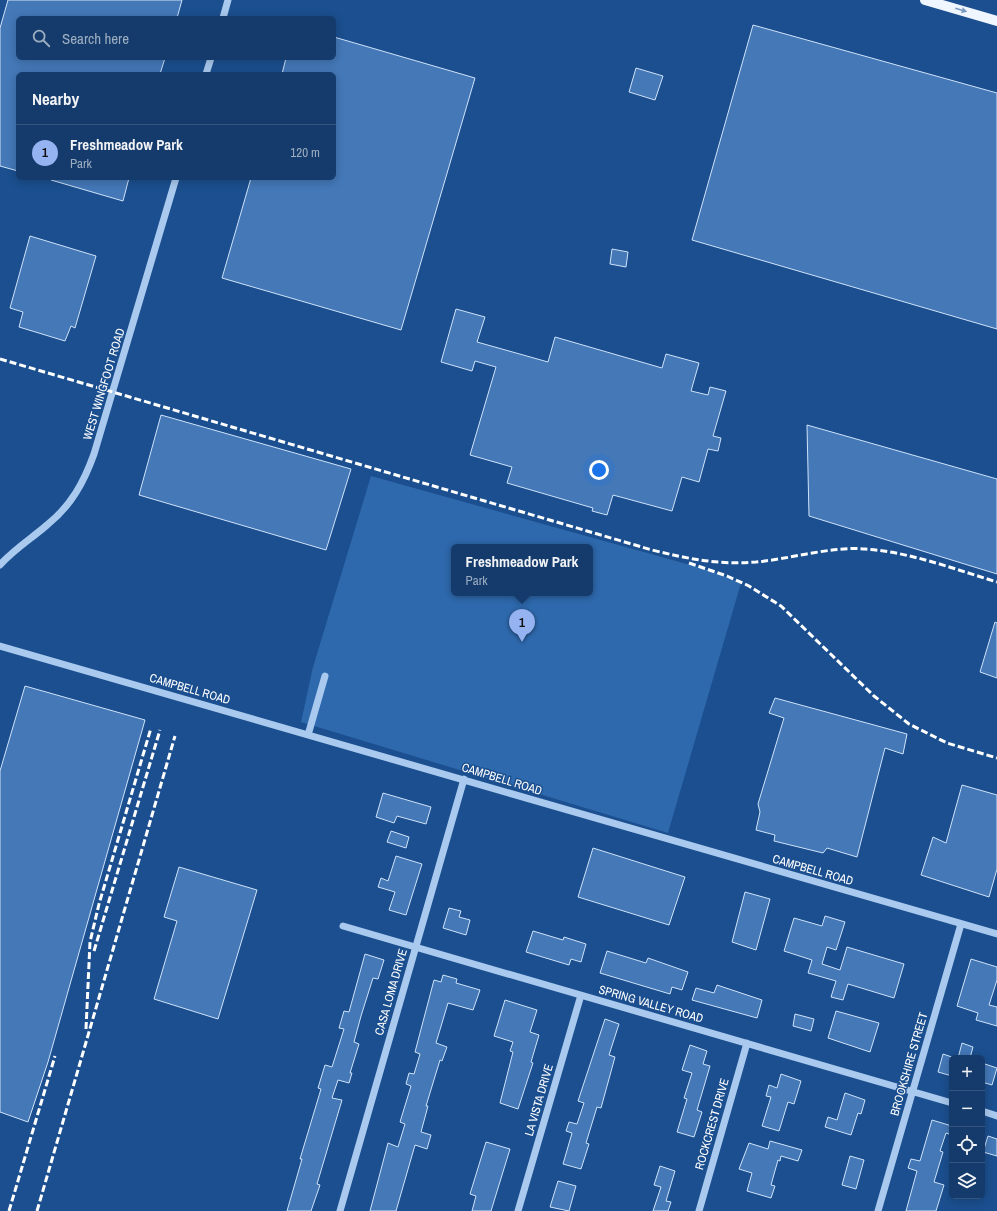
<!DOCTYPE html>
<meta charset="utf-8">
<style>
body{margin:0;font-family:"Archivo Narrow",sans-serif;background:#214673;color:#f1f3f6}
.controls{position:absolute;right:12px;bottom:12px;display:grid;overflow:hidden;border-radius:6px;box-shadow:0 2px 10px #0003}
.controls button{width:36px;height:36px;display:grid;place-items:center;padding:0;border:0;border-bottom:1px solid #33557e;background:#143b6b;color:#f1f3f6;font:20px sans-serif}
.you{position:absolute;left:599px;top:470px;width:14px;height:14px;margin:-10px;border:3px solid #fff;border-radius:50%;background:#1a73e8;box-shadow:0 0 0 6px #1a73e833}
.badge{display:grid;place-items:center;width:26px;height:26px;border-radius:50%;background:#95b2f1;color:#111;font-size:13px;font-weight:700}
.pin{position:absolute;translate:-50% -33px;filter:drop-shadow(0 1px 2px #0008)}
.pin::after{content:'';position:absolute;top:21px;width:14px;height:12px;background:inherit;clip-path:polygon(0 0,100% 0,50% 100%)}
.popup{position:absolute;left:451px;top:544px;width:142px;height:52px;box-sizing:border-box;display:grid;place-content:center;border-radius:6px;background:#143b6b;filter:drop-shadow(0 1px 3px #0005);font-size:13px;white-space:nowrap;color:#9dadc1}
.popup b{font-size:15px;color:#f1f3f6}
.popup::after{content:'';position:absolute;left:50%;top:100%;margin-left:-8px;border:8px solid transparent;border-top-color:#143b6b}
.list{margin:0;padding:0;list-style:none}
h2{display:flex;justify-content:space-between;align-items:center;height:52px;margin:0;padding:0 16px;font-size:17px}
h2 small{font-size:13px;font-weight:400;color:#9dadc1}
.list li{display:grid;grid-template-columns:26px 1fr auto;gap:12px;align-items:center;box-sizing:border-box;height:56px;padding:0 16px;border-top:1px solid #33557e}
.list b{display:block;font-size:15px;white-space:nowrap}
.list p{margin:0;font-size:13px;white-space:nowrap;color:#9dadc1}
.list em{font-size:13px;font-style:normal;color:#9dadc1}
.icon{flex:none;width:22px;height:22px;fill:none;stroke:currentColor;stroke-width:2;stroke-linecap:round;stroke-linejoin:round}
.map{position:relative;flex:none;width:997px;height:1211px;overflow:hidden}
.search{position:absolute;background:#143b6b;box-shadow:0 2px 10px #0003;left:16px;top:16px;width:320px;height:44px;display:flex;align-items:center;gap:10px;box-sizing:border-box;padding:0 14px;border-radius:6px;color:#9dadc1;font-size:15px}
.panel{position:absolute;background:#143b6b;box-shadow:0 2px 10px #0003;left:16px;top:72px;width:320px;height:108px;border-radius:6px}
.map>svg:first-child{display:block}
</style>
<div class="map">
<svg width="997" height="1211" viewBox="0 0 997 1211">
<rect width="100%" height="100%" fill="#1b4f8f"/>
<path fill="#2e69ad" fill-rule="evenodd" d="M 371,476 L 712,571 L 741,583 L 668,833 L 301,722 L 313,667 ZM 454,547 L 590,547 L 590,593 L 454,593 Z"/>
<path fill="#4478b7" stroke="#cfe3fa" d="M 8,0 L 182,0 L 177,18 L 18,18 L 18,58 L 165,58 L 160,74 L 18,74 L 18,171 L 0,166 L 0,28 Z
M 753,25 L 997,93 L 997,329 L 692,240 Z
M 334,37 L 475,78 L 401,330 L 222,278 L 251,178 L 334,178 L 334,74 L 282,74 L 286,58 L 334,58 Z
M 636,68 L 663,76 L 655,100 L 629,92 Z
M 51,178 L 129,178 L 123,201 L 51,180 Z
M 30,236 L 96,256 L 75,328 L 71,326 L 65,341 L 19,327 L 23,312 L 10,308 Z
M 612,249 L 628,252 L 626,267 L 610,264 Z
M 456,309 L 485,317 L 477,342 L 548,362 L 555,337 L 662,368 L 666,354 L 699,363 L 691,391 L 708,395 L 710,387 L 726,391 L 713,436 L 721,438 L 718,451 L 708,449 L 699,482 L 682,477 L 672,511 L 613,495 L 607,515 L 592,511 L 593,508 L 507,483 L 512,467 L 470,455 L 496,367 L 475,361 L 472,371 L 441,362 Z
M 161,415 L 351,469 L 326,550 L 139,495 Z
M 807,425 L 997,479 L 997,574 L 809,516 Z
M 995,622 L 997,623 L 997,678 L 980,672 Z
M 25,686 L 145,720 L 48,1062 L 28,1122 L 0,1112 L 0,771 Z
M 775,698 L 907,734 L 903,754 L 885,748 L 857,857 L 827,848 L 823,853 L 774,841 L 775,835 L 756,830 L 760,812 L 758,804 L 784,718 L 769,713 Z
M 962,785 L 997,795 L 997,869 L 989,897 L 921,875 L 933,837 L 946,843 Z
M 383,793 L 431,807 L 426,824 L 397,816 L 394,823 L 376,817 Z
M 391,831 L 409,837 L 406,848 L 387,842 Z
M 593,848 L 685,877 L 669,925 L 578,897 Z
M 396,856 L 422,864 L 406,915 L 389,910 L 395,892 L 378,887 L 381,878 L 388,881 Z
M 179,867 L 257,890 L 218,1019 L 154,999 L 177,921 L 164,917 Z
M 745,892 L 770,899 L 756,950 L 732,942 Z
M 449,908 L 461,911 L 459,917 L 470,920 L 466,935 L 443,928 Z
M 825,916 L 845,922 L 836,950 L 827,947 L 822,964 L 840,970 L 847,947 L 904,964 L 894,998 L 848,984 L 843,1000 L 831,997 L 836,981 L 808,973 L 812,960 L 784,951 L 794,918 L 822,926 Z
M 533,931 L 563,940 L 564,937 L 586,944 L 581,962 L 571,959 L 569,965 L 526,952 Z
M 607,951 L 646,963 L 648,958 L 688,972 L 682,990 L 672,987 L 670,994 L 600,973 Z
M 365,954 L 384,960 L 378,979 L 373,978 L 361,1016 L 354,1042 L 359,1044 L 350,1073 L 352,1073 L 349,1083 L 338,1080 L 332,1098 L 342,1100 L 317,1184 L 320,1185 L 311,1211 L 287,1211 L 302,1159 L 300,1159 L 321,1089 L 318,1088 L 325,1065 L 332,1067 L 344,1029 L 339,1028 L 344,1011 L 349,1012 Z
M 971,959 L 997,967 L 997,980 L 989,1005 L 997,1007 L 997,1026 L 976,1020 L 978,1013 L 957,1006 Z
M 443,975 L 457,979 L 456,983 L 480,990 L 473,1010 L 448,1003 L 436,1043 L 447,1047 L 442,1061 L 440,1060 L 426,1106 L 428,1106 L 421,1132 L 431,1135 L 427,1149 L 415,1145 L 396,1211 L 370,1211 L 388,1143 L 398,1147 L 405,1124 L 400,1122 L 411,1086 L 406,1084 L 409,1073 L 414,1074 L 420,1054 L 415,1052 L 434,980 L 441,982 Z
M 717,985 L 762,1000 L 757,1018 L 692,1000 L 696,988 L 714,993 Z
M 505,1000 L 537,1010 L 530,1032 L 539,1035 L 531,1062 L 533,1063 L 518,1109 L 500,1103 L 513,1052 L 510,1051 L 513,1042 L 494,1036 Z
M 836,1011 L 879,1023 L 870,1052 L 828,1038 Z
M 795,1014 L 814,1019 L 811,1031 L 793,1026 Z
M 605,1019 L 619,1024 L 609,1055 L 615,1057 L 601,1108 L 597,1107 L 586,1143 L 589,1144 L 581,1169 L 563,1164 L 572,1133 L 566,1131 L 569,1122 L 577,1124 L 584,1103 L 578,1101 Z
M 962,1043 L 973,1047 L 970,1058 L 958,1058 Z
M 690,1045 L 707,1051 L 703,1064 L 710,1066 L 697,1110 L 702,1112 L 694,1137 L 677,1132 L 687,1099 L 684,1098 L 692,1073 L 682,1070 Z
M 943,1054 L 952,1057 L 952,1076 L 938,1072 Z
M 982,1063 L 997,1068 L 992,1085 L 982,1082 Z
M 781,1074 L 801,1081 L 794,1104 L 788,1102 L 779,1131 L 762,1126 L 771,1097 L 766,1096 L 769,1085 L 777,1088 Z
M 845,1093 L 865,1100 L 861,1114 L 858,1113 L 851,1135 L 825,1127 L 828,1117 L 837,1120 Z
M 932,1120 L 952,1126 L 952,1135 L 946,1133 L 940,1151 L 943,1152 L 934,1182 L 944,1185 L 936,1211 L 906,1211 L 917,1171 L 908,1168 L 911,1159 L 920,1161 Z
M 988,1136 L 997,1139 L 997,1156 L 983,1152 Z
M 770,1141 L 802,1150 L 798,1161 L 781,1156 L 780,1161 L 778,1160 L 771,1185 L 775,1186 L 771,1198 L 747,1191 L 752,1173 L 739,1169 L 749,1143 L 768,1149 Z
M 486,1142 L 510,1149 L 491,1211 L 472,1211 L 476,1196 L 470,1194 Z
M 850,1156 L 864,1160 L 856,1189 L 842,1185 Z
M 660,1166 L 675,1171 L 666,1201 L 671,1202 L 668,1211 L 653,1211 L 661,1187 L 654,1185 Z
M 558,1181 L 576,1186 L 569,1211 L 550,1207 Z"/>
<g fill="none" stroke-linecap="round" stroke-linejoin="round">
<path stroke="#a9c9ee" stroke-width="7" d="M 223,18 L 228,0
M 206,74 L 211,58
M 0,565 C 14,549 31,539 47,525 C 71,506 84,482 94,454 L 176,178
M 0,646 L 997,934
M 308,735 L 325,676
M 343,926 L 952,1103
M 982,1111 L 997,1116
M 340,1211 L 464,779
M 518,1211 L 581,995
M 699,1211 L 747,1043
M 878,1211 L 961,924"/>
<path stroke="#f0f6ff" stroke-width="10" d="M 925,0 L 997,21"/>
<path stroke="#fff" stroke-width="3" stroke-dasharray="7 3" stroke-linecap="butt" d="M 0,359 L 652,550 C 689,559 718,565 756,562 C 790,559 832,546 865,549 C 910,552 954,569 997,582
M 689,563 L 727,576 L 749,586 L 781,606 L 874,696 L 909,724 L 947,743 L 997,758
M 94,951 L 160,730
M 86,1029 L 90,942 L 99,904 L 151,728
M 9,1211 L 55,1056
M 37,1211 L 175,736"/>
</g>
<defs><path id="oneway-solid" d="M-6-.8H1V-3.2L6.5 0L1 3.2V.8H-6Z"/></defs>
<use fill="#7b9ac1" href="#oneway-solid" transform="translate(961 10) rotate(16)"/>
<g text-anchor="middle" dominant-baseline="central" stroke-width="3" stroke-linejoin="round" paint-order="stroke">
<g font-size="12" fill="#fff" stroke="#1b4f8f">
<text transform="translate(104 384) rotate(-73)">WEST WINGFOOT ROAD</text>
<text transform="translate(190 689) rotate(16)">CAMPBELL ROAD</text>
<text transform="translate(502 779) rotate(17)">CAMPBELL ROAD</text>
<text transform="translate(813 870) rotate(16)">CAMPBELL ROAD</text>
<text transform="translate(391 992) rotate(-74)">CASA LOMA DRIVE</text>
<text transform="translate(651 1004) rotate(16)">SPRING VALLEY ROAD</text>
<text transform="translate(909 1064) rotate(-74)">BROOKSHIRE STREET</text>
<text transform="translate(539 1100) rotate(-74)">LA VISTA DRIVE</text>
<text transform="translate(712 1124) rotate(-74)">ROCKCREST DRIVE</text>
</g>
</g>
</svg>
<div class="controls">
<button>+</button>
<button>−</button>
<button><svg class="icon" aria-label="locate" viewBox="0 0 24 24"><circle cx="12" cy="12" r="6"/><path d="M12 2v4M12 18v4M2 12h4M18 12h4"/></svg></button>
<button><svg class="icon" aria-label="layers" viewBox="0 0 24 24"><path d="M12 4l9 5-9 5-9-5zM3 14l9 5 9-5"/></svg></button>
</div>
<div class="you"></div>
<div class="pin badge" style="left:522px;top:642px">1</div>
<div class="popup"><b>Freshmeadow Park</b>Park</div>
<div class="search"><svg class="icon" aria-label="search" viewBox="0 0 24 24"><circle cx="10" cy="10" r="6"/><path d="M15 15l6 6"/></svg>Search here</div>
<section class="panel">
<h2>Nearby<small></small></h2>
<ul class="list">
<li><span class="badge">1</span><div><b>Freshmeadow Park</b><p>Park</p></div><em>120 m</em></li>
</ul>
</section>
</div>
